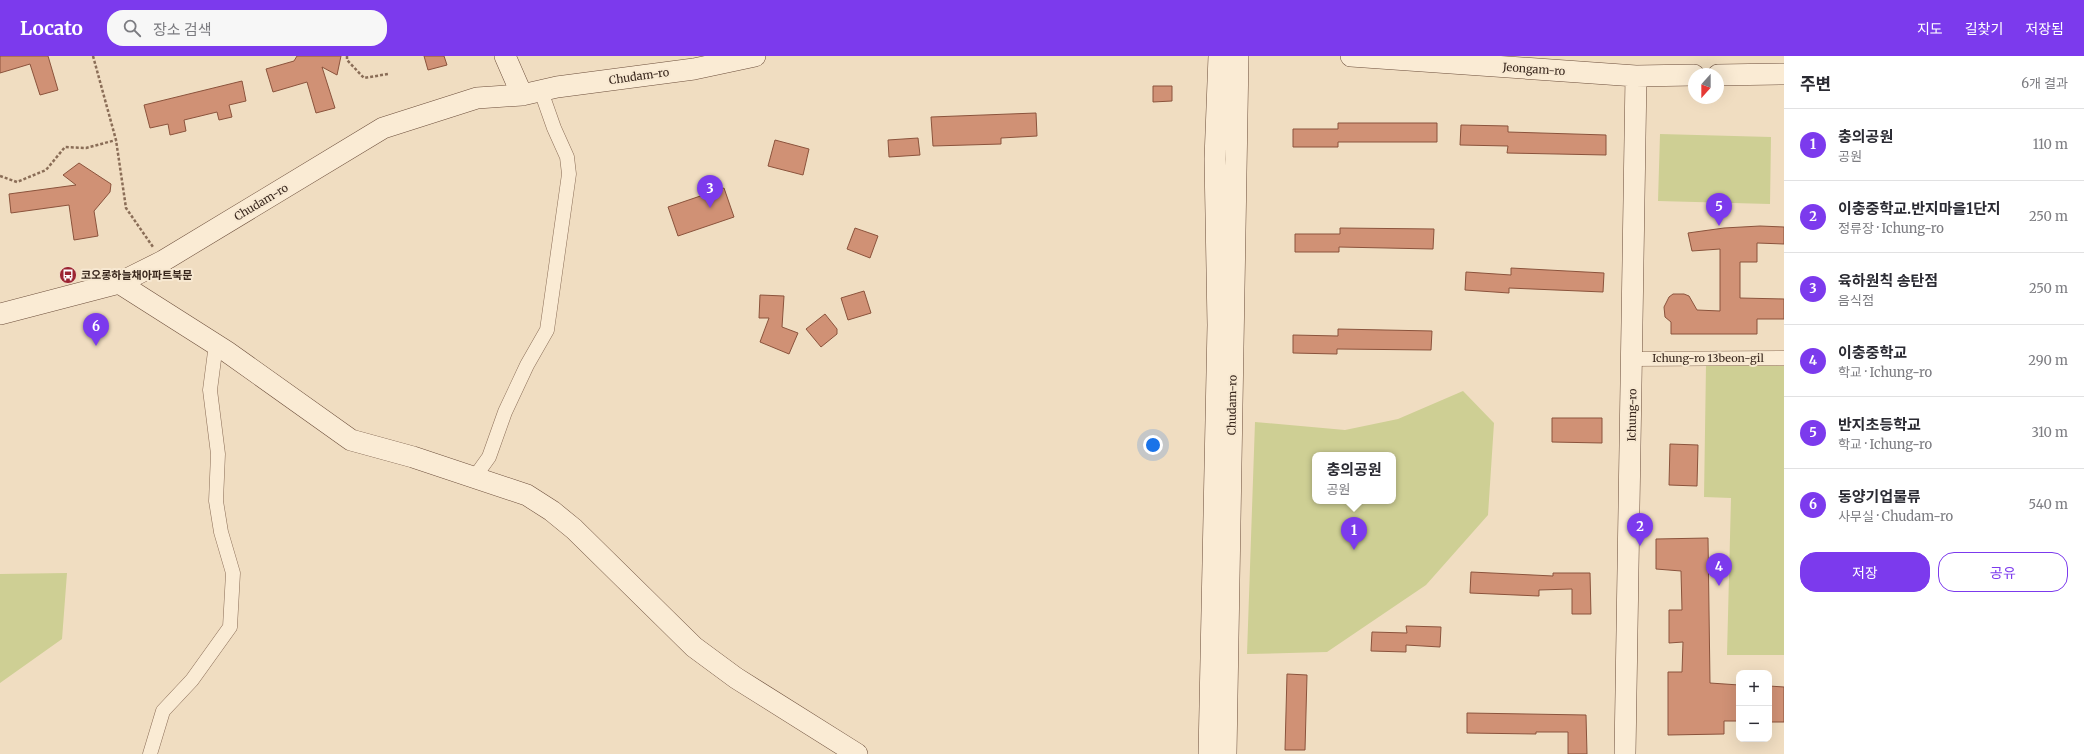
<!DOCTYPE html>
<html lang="ko">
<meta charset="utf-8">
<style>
body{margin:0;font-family:Merriweather,"Noto Sans KR",serif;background:#f7f7f7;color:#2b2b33}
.controls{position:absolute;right:12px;bottom:12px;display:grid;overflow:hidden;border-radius:8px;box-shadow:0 4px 16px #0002}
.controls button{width:36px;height:36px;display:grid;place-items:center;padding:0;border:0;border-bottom:1px solid #e1e1e2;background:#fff;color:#2b2b33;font:20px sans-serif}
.compass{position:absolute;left:1688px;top:12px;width:36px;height:36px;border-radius:50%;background:#fff;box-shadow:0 4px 16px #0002;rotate:201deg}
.you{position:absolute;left:1153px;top:389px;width:14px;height:14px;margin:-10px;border:3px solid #fff;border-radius:50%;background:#1a73e8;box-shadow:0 0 0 6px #1a73e833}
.badge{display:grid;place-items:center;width:26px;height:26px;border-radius:50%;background:#7c3aed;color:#fff;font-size:13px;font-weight:700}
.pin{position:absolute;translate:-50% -33px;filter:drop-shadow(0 1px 2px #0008)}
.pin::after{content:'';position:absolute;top:21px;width:14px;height:12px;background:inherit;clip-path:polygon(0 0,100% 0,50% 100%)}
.popup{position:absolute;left:1312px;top:396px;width:84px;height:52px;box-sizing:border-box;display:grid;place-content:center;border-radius:8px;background:#fff;filter:drop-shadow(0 1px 3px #0005);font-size:13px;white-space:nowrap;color:#7c7c81}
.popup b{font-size:15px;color:#2b2b33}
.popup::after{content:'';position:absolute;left:50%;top:100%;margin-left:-8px;border:8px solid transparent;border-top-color:#fff}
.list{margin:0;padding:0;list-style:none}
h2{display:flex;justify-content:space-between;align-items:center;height:52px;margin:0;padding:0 16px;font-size:17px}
h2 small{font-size:13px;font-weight:400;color:#7c7c81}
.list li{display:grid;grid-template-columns:26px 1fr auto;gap:12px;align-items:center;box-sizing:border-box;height:72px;padding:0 16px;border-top:1px solid #e1e1e2}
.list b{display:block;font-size:15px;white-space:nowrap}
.list p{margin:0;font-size:13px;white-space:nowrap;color:#7c7c81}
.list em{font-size:13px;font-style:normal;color:#7c7c81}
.actions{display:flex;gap:8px;padding:12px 16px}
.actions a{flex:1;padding:9px 0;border:1px solid #7c3aed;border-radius:16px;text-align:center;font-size:14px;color:#7c3aed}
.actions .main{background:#7c3aed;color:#fff}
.icon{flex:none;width:22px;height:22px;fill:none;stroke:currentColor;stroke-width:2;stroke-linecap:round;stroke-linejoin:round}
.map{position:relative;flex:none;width:1784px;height:698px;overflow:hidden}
header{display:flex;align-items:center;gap:24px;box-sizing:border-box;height:56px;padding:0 20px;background:#7c3aed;color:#fff}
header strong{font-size:19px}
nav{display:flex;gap:22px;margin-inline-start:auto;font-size:14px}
.search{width:280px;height:36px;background:#f7f7f7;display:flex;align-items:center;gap:10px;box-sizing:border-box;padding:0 14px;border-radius:16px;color:#7c7c81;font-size:15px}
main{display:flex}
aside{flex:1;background:#fff}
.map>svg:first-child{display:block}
</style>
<header>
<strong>Locato</strong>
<div class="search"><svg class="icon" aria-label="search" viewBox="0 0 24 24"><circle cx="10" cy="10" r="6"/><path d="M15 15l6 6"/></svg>장소 검색</div>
<nav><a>지도</a><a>길찾기</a><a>저장됨</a></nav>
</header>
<main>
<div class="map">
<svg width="1784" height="698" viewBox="0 0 1784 698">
<rect width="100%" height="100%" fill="#f0ddc1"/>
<path fill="#cecf94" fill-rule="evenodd" d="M 1660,78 L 1771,81 L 1770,148 L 1658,145 Z
M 1706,309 L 1784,310 L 1784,599 L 1727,599 L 1731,442 L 1704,441 Z
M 1463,335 L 1494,367 L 1488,459 L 1426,529 L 1327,596 L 1247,598 L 1255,366 L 1345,374 L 1398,363 ZM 1315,399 L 1393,399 L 1393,445 L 1315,445 Z
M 67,517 L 62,583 L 0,627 L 0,518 Z"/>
<path fill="#d09175" stroke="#8b533c" d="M 0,0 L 48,0 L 58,34 L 40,39 L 30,8 L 0,17 Z
M 297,0 L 341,0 L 337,19 L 322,11 L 335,52 L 316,57 L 307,26 L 273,36 L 266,13 L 294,5 Z
M 424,0 L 444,0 L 447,9 L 428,14 Z
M 242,25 L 246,45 L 229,49 L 232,61 L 219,64 L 217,56 L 184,64 L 186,75 L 170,79 L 168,68 L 150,72 L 144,49 Z
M 1153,30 L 1172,30 L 1172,45 L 1153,46 Z
M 1036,57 L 1037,80 L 1001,82 L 1001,88 L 933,90 L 931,61 Z
M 1338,67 L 1437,67 L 1437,86 L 1338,86 L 1338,91 L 1293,91 L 1293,73 L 1338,73 Z
M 1461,69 L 1508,70 L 1508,76 L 1606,79 L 1606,99 L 1507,97 L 1508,90 L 1460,89 Z
M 918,82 L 920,99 L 889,101 L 888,84 Z
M 775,84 L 809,93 L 803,119 L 768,110 Z
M 79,107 L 111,128 L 110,136 L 94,155 L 98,180 L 74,184 L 69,149 L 11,157 L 9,138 L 76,129 L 63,119 Z
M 724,132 L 734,161 L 678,180 L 668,151 Z
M 1760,170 L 1784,171 L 1784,188 L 1757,187 L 1757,206 L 1740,206 L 1740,242 L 1784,243 L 1784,263 L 1757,263 L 1757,278 L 1671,278 L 1671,266 L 1665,261 L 1664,251 L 1669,241 L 1673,238 L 1684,238 L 1689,240 L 1697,254 L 1720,255 L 1720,193 L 1692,195 L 1688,177 L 1724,172 Z
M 855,172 L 878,180 L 870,202 L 847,193 Z
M 1340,172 L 1434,173 L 1433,193 L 1339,191 L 1339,196 L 1295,196 L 1295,178 L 1340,178 Z
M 1511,212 L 1604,217 L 1603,236 L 1509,232 L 1509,237 L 1465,234 L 1466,216 L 1511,219 Z
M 864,235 L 871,257 L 848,264 L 841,242 Z
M 760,239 L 784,240 L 782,271 L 798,277 L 789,298 L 760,286 L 769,262 L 759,262 Z
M 825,258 L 837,273 L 837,278 L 821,291 L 806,273 Z
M 1338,273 L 1432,275 L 1431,294 L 1337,293 L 1337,298 L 1293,297 L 1293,279 L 1338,280 Z
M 1552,362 L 1602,362 L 1602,387 L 1552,386 Z
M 1670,388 L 1698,389 L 1697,430 L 1669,429 Z
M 1708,482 L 1710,627 L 1739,629 L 1739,665 L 1724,665 L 1724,678 L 1668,679 L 1668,616 L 1682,616 L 1683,586 L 1669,587 L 1669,554 L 1682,554 L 1681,515 L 1656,513 L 1656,483 Z
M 1471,516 L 1553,520 L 1553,517 L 1590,517 L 1591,558 L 1572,558 L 1572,533 L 1539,534 L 1539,540 L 1470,537 Z
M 1406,570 L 1441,571 L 1440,591 L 1406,589 L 1406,596 L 1371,595 L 1372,576 L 1407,577 Z
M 1287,618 L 1307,619 L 1305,694 L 1285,694 Z
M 1769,630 L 1784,631 L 1784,666 L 1769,666 Z
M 1467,657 L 1586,659 L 1587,698 L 1568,698 L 1568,676 L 1536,676 L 1536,678 L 1467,677 Z"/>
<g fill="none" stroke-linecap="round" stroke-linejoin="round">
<g stroke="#8a6d57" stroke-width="15">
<path id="street" d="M 1633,303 L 1784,302
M 474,422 L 489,401 L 505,356 L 527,309 L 547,274 L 569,118 L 567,101 L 554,72 L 541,35
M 150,698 L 163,655 L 192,624 L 230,571 L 233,517 L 221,476 L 216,445 L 218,398 L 210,334 L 216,288"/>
</g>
<g stroke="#6c4e3b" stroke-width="22">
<path id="secondary" d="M 505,0 L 522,39
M 1351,0 L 1636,20 L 1694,19
M 1718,19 L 1784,18
M 119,227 L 226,295 L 351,384 L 413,401 L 527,439 L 552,455 L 574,473 L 694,591 L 736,622 L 857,698
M 0,258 L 119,227 L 163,205 L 383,72 L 477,42 L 522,39 L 557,31 L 694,13 L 755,0
M 1209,698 L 1218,269 L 1215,103 L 1219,0
M 1226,698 L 1238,0
M 1625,698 L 1636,20"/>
</g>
<path stroke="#8a6d57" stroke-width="2.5" stroke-dasharray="3 2" stroke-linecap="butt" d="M 93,0 L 116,84 L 126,152 L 153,191
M 347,0 L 347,4 L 364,22 L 388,18
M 0,120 L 17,126 L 46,114 L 65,91 L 86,92 L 116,84"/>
<use href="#street" stroke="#faebd4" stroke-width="14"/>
<use href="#secondary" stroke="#faebd4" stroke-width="21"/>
</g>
<defs>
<g id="bus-disc" transform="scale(0.9)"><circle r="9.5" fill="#9c2432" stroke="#f7e8d1"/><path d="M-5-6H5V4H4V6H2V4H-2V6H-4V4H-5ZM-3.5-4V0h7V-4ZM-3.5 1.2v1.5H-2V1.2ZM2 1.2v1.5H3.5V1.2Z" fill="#fff"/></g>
</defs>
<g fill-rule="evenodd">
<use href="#bus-disc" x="68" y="219"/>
</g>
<g text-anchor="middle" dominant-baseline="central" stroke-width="4" stroke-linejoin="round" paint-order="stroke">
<g font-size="11" fill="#39271d" stroke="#f7e8d1">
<text transform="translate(1534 13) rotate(4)">Jeongam-ro</text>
<text transform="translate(639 20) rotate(-8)">Chudam-ro</text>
<text transform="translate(261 146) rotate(-31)">Chudam-ro</text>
<text x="1708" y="302">Ichung-ro 13beon-gil</text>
<text transform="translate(1232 349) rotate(-89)">Chudam-ro</text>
<text transform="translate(1632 359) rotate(-89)">Ichung-ro</text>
</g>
<g font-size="11" font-weight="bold" fill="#39271d" stroke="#f7e8d1" text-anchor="start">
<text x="81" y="219">코오롱하늘채아파트북문</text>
</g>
</g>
</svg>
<div class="controls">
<button>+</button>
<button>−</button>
</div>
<svg class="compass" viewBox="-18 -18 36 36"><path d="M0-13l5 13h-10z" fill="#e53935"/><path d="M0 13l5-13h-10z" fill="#7c7c81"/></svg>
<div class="you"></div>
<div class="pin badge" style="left:1354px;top:494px">1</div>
<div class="popup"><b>충의공원</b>공원</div>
<div class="pin badge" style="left:1640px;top:490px">2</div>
<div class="pin badge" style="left:710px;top:152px">3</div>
<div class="pin badge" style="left:1719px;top:530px">4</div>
<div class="pin badge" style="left:1719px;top:170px">5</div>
<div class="pin badge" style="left:96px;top:290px">6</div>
</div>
<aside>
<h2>주변<small>6개 결과</small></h2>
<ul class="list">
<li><span class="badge">1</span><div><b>충의공원</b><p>공원</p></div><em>110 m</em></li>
<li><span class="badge">2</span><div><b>이충중학교.반지마을1단지</b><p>정류장 · Ichung-ro</p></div><em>250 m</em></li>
<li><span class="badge">3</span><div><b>육하원칙 송탄점</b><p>음식점</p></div><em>250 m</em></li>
<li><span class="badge">4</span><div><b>이충중학교</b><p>학교 · Ichung-ro</p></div><em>290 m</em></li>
<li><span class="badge">5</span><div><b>반지초등학교</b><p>학교 · Ichung-ro</p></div><em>310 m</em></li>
<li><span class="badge">6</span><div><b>동양기업물류</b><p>사무실 · Chudam-ro</p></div><em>540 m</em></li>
</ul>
<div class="actions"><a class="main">저장</a><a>공유</a></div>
</aside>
</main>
